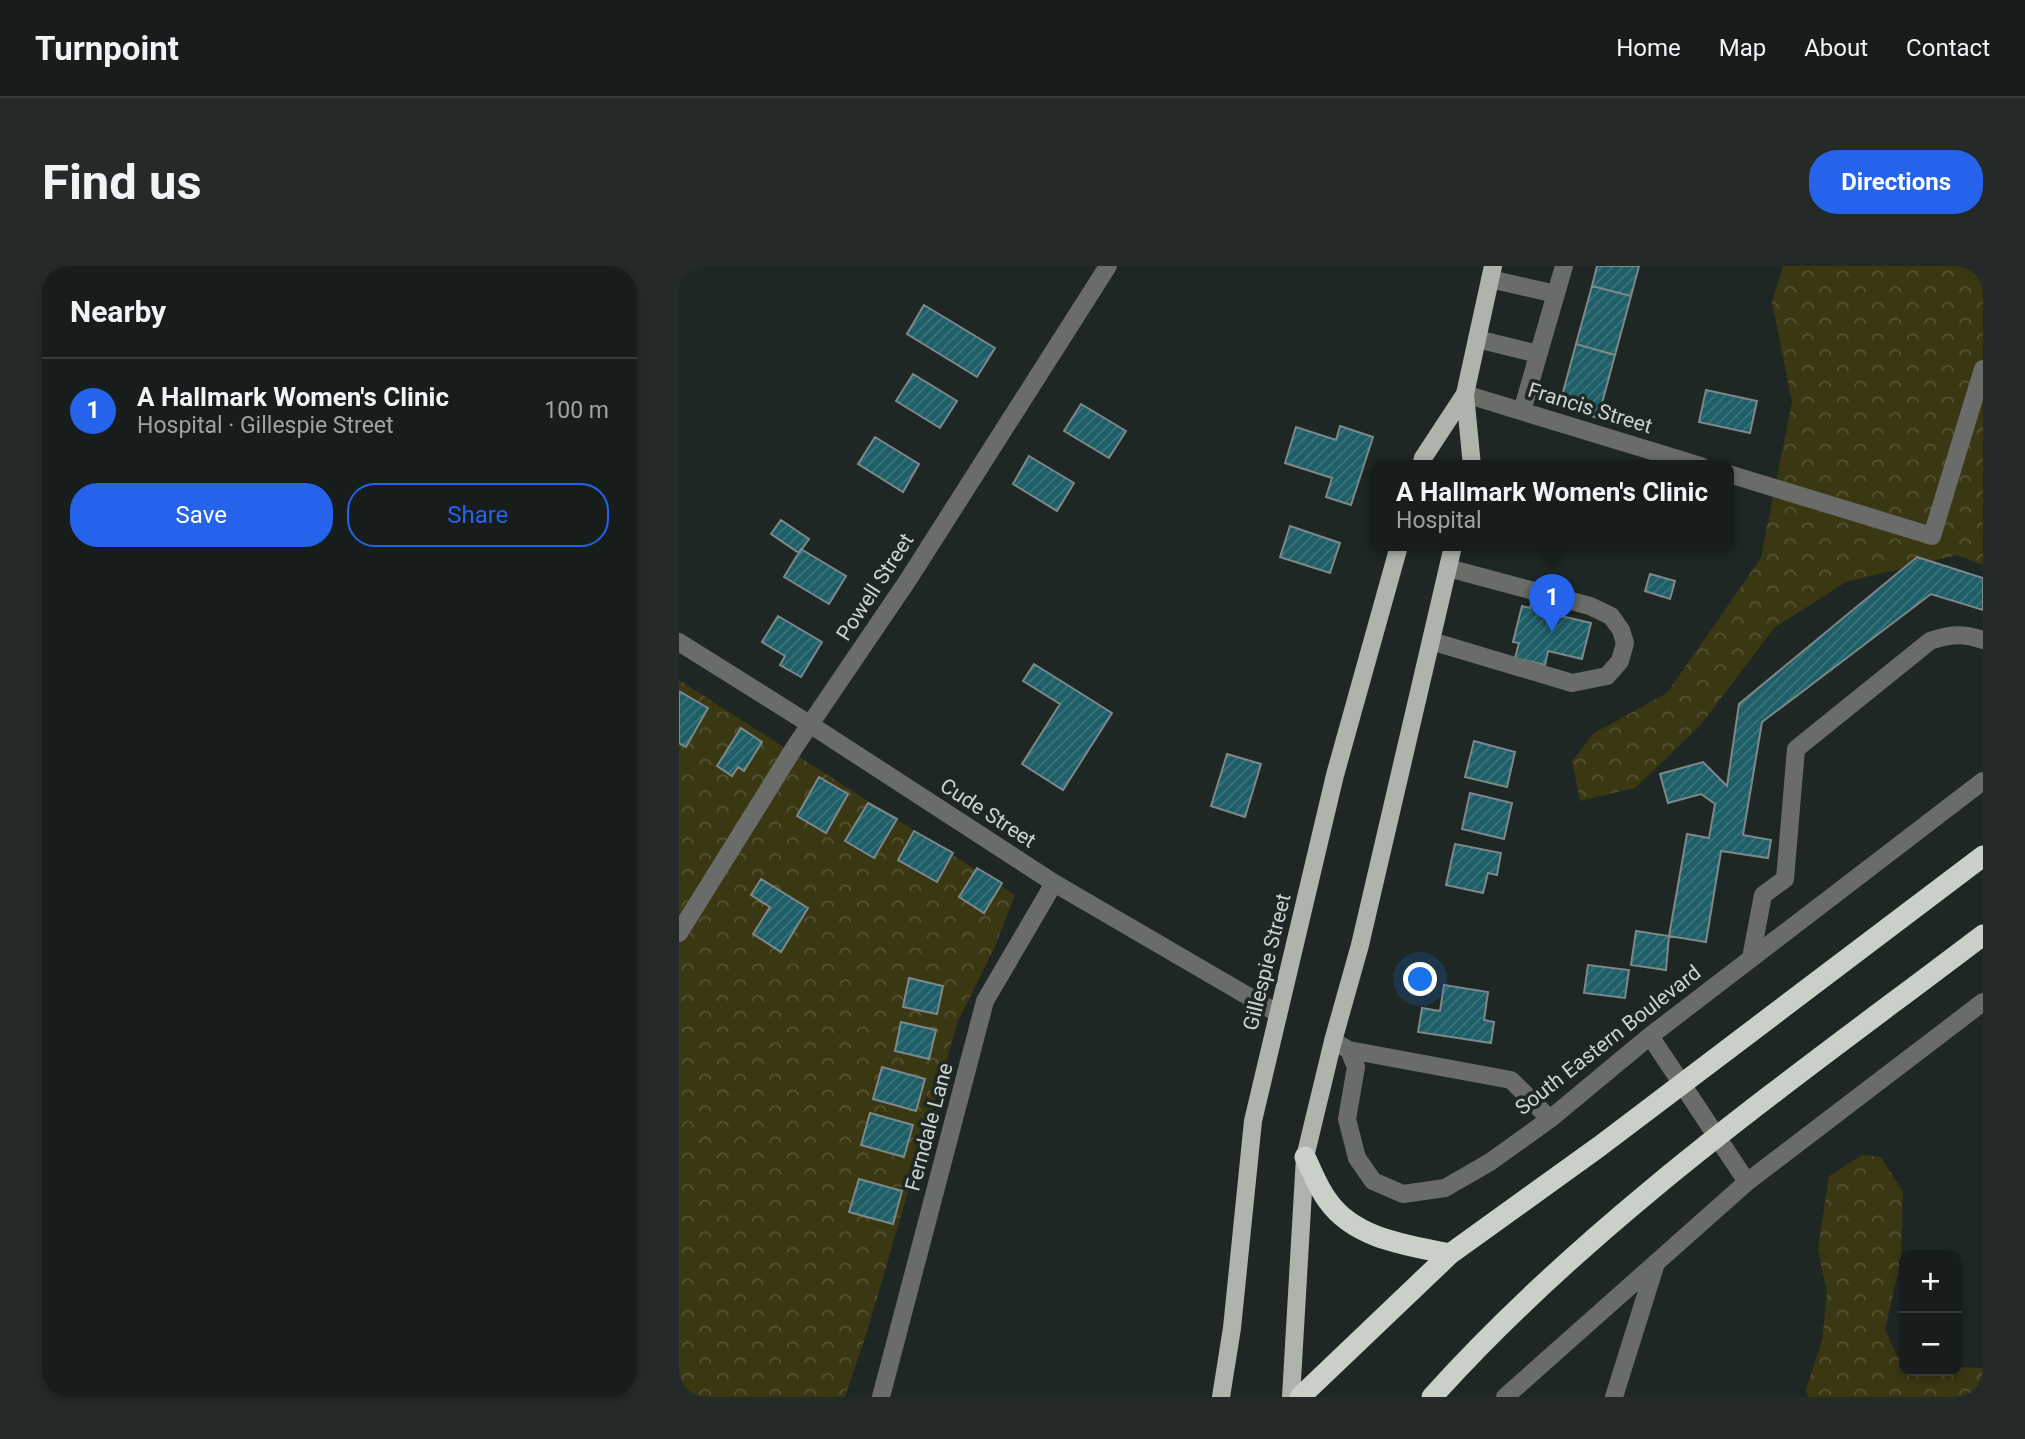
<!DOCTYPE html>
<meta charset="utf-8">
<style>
body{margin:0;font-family:Roboto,sans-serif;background:#232a28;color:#f1f3f6}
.controls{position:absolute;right:21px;bottom:21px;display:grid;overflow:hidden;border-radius:14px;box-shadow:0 4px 10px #0003}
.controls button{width:63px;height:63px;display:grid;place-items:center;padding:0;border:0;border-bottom:2px solid #353b3a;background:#161d1b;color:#f1f3f6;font:35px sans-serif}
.you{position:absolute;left:742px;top:714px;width:24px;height:24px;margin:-18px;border:5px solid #fff;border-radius:50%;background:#1a73e8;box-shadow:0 0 0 10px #1a73e833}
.badge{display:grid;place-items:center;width:46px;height:46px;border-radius:50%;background:#2563eb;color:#fff;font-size:23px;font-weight:700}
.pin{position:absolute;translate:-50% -58px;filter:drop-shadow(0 2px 4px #0008)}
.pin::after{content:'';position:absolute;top:37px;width:24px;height:21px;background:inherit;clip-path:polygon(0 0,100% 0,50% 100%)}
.popup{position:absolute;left:691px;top:194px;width:364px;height:91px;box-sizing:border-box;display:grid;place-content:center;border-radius:14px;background:#161d1b;filter:drop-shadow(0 2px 5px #0005);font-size:23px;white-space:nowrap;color:#9ea2a3}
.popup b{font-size:26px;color:#f1f3f6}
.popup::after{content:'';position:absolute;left:50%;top:100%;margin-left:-14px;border:14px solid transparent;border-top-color:#161d1b}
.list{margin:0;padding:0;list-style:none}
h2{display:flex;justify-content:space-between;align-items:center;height:91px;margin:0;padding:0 28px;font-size:30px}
h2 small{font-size:23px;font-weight:400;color:#9ea2a3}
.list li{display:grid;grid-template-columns:46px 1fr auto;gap:21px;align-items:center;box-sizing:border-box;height:105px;padding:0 28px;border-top:2px solid #353b3a}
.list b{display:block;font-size:26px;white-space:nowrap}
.list p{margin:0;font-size:23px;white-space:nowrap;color:#9ea2a3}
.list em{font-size:23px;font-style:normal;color:#9ea2a3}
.actions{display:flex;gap:14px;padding:21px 28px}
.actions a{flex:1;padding:16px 0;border:2px solid #2563eb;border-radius:28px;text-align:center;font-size:24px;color:#2563eb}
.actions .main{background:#2563eb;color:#fff}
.map{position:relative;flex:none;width:1304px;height:1131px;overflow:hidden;border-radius:28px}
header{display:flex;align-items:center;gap:42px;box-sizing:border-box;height:98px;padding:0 35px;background:#161d1b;border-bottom:2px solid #353b3a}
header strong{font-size:33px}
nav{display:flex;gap:38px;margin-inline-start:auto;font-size:24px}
.intro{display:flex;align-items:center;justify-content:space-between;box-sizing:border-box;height:168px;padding:0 42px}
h1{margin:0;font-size:49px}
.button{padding:18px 32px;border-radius:28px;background:#2563eb;color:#fff;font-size:24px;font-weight:700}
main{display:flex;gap:42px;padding:0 42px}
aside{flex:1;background:#161d1b;border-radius:28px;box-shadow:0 4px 10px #0003}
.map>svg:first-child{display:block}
</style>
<header>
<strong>Turnpoint</strong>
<nav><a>Home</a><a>Map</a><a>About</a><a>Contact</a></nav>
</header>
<div class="intro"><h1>Find us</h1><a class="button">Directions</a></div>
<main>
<aside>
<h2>Nearby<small></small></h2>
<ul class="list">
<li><span class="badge">1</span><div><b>A Hallmark Women's Clinic</b><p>Hospital · Gillespie Street</p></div><em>100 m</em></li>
</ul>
<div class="actions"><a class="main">Save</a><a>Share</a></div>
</aside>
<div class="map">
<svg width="1304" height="1131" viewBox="0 0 1304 1131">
<defs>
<pattern id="forest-crowns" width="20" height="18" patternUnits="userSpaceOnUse" patternTransform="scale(1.75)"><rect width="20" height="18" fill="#3a3713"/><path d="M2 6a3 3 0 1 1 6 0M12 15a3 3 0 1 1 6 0" fill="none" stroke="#555334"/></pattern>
<pattern id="building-hatch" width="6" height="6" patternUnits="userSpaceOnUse" patternTransform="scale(1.75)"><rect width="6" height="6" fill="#1d5e67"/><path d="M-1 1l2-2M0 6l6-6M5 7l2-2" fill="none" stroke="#3d747c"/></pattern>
</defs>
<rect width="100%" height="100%" fill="#1e2724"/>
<path fill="url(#forest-crowns)" d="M 1104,0 L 1304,0 L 1304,299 L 1278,289 L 1167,316 L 1095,362 L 1021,460 L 956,522 L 901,535 L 893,495 L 915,467 L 988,427 L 1082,292 L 1113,136 L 1093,36 Z
M 0,414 L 336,629 L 314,685 L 279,755 L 188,1066 L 166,1131 L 0,1131 Z
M 1183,889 L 1202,891 L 1224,926 L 1222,993 L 1206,1064 L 1221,1096 L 1225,1097 L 1225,1105 L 1278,1105 L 1278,1101 L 1304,1102 L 1304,1131 L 1129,1131 L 1127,1123 L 1143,1075 L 1148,1027 L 1139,983 L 1150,910 Z"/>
<path fill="url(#building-hatch)" stroke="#7d888a" stroke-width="2" d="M 918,0 L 960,0 L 952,30 L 913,20 Z
M 913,20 L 952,30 L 936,89 L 897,78 Z
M 245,39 L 316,82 L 298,111 L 228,68 Z
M 897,78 L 936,89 L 919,152 L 880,141 Z
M 234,108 L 278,135 L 261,162 L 217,135 Z
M 1027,124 L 1078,135 L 1071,167 L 1020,156 Z
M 402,138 L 447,165 L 430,192 L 385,165 Z
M 661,160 L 694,171 L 672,239 L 647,231 L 653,212 L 606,197 L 617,161 L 657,174 Z
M 196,171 L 240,198 L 224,226 L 179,198 Z
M 350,190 L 395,217 L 378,245 L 334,218 Z
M 102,254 L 130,273 L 120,287 L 92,268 Z
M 611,260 L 661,277 L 651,307 L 601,291 Z
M 122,283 L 167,310 L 150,338 L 105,311 Z
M 1238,291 L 1304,312 L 1304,344 L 1252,328 L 1083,456 L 1064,569 L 1092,574 L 1089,592 L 1042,585 L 1027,676 L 990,670 L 1008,568 L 1030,572 L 1036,538 L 1022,528 L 989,537 L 981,508 L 1024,496 L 1048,520 L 1060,438 Z
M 971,308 L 996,315 L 991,333 L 966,325 Z
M 854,330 L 881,336 L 878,349 L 912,357 L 903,393 L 869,385 L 866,399 L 836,392 L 840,377 L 834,376 L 843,340 L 851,342 Z
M 99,350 L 143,376 L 122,411 L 101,399 L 106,390 L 83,376 Z
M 355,398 L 433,447 L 384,524 L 343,498 L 381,438 L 344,415 Z
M 0,425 L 29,442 L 7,481 L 0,477 Z
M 62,462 L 83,476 L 65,505 L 59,501 L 53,510 L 38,500 Z
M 795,475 L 836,486 L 828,521 L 786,511 Z
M 548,488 L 582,498 L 566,551 L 532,540 Z
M 140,511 L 169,528 L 147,567 L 118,550 Z
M 791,527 L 833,537 L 825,573 L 783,563 Z
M 189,537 L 218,553 L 195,592 L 166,575 Z
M 235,565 L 274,587 L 258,616 L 219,594 Z
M 776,578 L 822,587 L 818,609 L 809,607 L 804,627 L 767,619 Z
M 298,602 L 323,617 L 305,647 L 280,631 Z
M 82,613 L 129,642 L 102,686 L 74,668 L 91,641 L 72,629 Z
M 957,665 L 990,670 L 987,704 L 952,699 Z
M 909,699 L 950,704 L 946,732 L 905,727 Z
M 230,712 L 264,720 L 258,748 L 224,741 Z
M 765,719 L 809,726 L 805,754 L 815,756 L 812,777 L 739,766 L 743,742 L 761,745 Z
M 222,756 L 257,764 L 250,793 L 216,785 Z
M 203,801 L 246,813 L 237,845 L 194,833 Z
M 191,847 L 234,859 L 225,891 L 182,879 Z
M 180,913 L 223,925 L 214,958 L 170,946 Z"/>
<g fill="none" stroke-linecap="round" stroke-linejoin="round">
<path stroke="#696c68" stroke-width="18" d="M 811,13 L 877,28
M 798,73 L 859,88
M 786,128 L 1022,200
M 843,145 L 885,0
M 1050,208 L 1253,270 L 1304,103
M 752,375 L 893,417 L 928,410 L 941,395 L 946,377 L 942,364 L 932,350 L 911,340 L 769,302
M 0,376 L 132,459 L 375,617 L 598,747
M 0,667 L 117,479 L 229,314 L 429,0
M 1072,692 L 1084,629 L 1106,613 L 1117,483 L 1251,375 C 1271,368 1284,367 1304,374
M 971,770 L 1068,916
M 654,775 L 670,784 L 677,801 L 668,853 L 678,892 L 694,915 L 724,928 L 766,922 L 811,896 L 871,853 L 971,770 L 1304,515
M 670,784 L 832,814 L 871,853
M 202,1131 L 306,735 L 375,617
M 826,1131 L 1068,916 L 1304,736
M 935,1131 L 977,997"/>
<path stroke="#aeb3ac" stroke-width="18" d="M 742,200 L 744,192 L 786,128
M 793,200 L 786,128 L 814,0
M 542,1131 L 553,1062 L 574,855 L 656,509 L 720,280
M 612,1131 L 626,891 L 654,775 L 681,679 L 774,280"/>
<path stroke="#c9d0c8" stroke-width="21" d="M 626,891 C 633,905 639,922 649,935 C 676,973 728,979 771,988
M 621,1131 L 771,988 L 921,880 L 1304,590
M 753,1131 C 914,952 1113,814 1304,669"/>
</g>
<g text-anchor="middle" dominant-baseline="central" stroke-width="7" stroke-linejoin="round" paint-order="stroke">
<g font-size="21" fill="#cdd3d1" stroke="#1e2724">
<text transform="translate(911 142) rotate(17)">Francis Street</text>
<text transform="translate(196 321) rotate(-57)">Powell Street</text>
<text transform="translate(309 547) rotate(33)">Cude Street</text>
<text transform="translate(588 696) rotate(-76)">Gillespie Street</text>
<text transform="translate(929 774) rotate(-38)">South Eastern Boulevard</text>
<text transform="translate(250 861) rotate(-75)">Ferndale Lane</text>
</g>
</g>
</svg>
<div class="controls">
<button>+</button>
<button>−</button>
</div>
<div class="you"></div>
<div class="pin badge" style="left:873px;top:366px">1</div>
<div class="popup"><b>A Hallmark Women's Clinic</b>Hospital</div>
</div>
</main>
